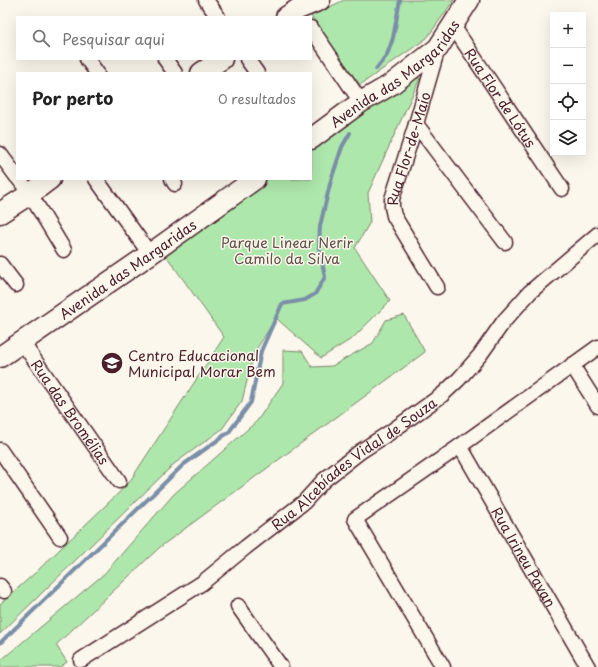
<!DOCTYPE html>
<html lang="pt">
<meta charset="utf-8">
<style>
body{margin:0;font-family:"Playpen Sans",sans-serif;background:#f6f6f6;color:#222}
.controls{position:absolute;right:12px;top:12px;display:grid;overflow:hidden;border-radius:0px;box-shadow:0 4px 16px #0002}
.controls button{width:36px;height:36px;display:grid;place-items:center;padding:0;border:0;border-bottom:1px solid #e0e0e0;background:#fff;color:#222;font:20px sans-serif}
.list{margin:0;padding:0;list-style:none}
h2{display:flex;justify-content:space-between;align-items:center;height:52px;margin:0;padding:0 16px;font-size:17px}
h2 small{font-size:13px;font-weight:400;color:#767676}
.icon{flex:none;width:22px;height:22px;fill:none;stroke:currentColor;stroke-width:2;stroke-linecap:round;stroke-linejoin:round}
.map{position:relative;flex:none;width:598px;height:667px;overflow:hidden}
.search{position:absolute;background:#fff;box-shadow:0 4px 16px #0002;left:16px;top:16px;width:296px;height:44px;display:flex;align-items:center;gap:10px;box-sizing:border-box;padding:0 14px;border-radius:0px;color:#767676;font-size:15px}
.panel{position:absolute;background:#fff;box-shadow:0 4px 16px #0002;left:16px;top:72px;width:296px;height:108px;border-radius:0px}
.map>svg:first-child{display:block}
</style>
<div class="map">
<svg width="598" height="667" viewBox="0 0 598 667">
<rect width="100%" height="100%" fill="#fbf7ec"/>
<filter id="ink" filterUnits="userSpaceOnUse"><feTurbulence type="fractalNoise" baseFrequency=".025" numOctaves="2"/><feDisplacementMap in="SourceGraphic" scale="8" xChannelSelector="R" yChannelSelector="G"/><feConvolveMatrix kernelMatrix="1 2 1 2 8 2 1 2 1" color-interpolation-filters="sRGB"/></filter>
<g filter="url(#ink)">
<path fill="#aee7ab" stroke="#7c836b" d="M 344,0 L 454,0 L 427,38 L 360,85 L 311,16 Z
M 411,78 L 420,78 L 368,193 L 370,222 L 355,248 L 390,301 L 353,338 L 321,358 L 276,318 L 254,353 L 242,401 L 222,429 L 174,464 L 0,634 L 0,604 L 35,573 L 128,484 L 224,337 L 165,254 L 268,179 L 311,179 L 311,148 Z
M 404,315 L 425,352 L 160,547 L 56,645 L 67,662 L 60,667 L 0,667 L 0,661 L 104,574 L 174,494 L 257,421 L 283,383 L 283,350 L 302,351 L 312,367 L 332,366 L 373,343 L 386,320 Z"/>
<g fill="none" stroke-linecap="round" stroke-linejoin="round">
<path stroke="#7a8ea8" stroke-width="4" d="M 376,69 L 387,55 L 393,38 L 400,0
M 0,643 L 183,465 L 229,432 L 251,402 L 261,351 L 282,304 L 305,300 L 315,294 L 325,277 L 319,247 L 320,226 L 331,180 L 342,147 L 350,133"/>
<g stroke="#4a1f2b" stroke-width="17">
<g id="street">
<path d="M 206,0 L 218,17"/>
<path id="s1" d="M 453,26 L 562,189"/>
<path d="M 311,28 L 361,102"/>
<path d="M 87,59 L 97,73"/>
<path d="M 165,59 L 175,73"/>
<path d="M 247,59 L 257,73"/>
<path d="M 416,124 L 505,242"/>
<path d="M 0,154 L 17,177"/>
<path d="M 19,179 L 30,194 L 64,250"/>
<path d="M 96,179 L 150,254"/>
<path d="M 172,179 L 175,184"/>
<path d="M 0,264 L 16,285"/>
<path id="s2" d="M 437,287 L 394,216 L 392,207 L 392,199 L 416,124 L 438,48"/>
<path id="s3" d="M 22,342 L 119,481"/>
<path d="M 572,365 L 598,406"/>
<path id="s4" d="M 460,446 L 588,667"/>
<path d="M 0,450 L 60,537"/>
<path d="M 0,586 L 4,591"/>
<path d="M 238,606 L 281,667"/>
<path id="s5" d="M 81,660 L 202,583 L 246,547 L 304,502 L 324,480 L 361,451 L 389,433 L 442,395 L 459,379 L 480,355 L 504,321 L 530,292 L 598,234"/>
<path d="M 443,667 L 355,519 L 460,446 L 598,347"/>
</g>
</g>
<g stroke="#4a1f2b" stroke-width="23">
<g id="secondary">
<path d="M 286,17 L 298,9 L 320,0"/>
<path d="M 201,73 L 222,59"/>
<path id="s6" d="M 311,139 L 361,102 L 392,84 L 438,48 L 469,0"/>
<path d="M 0,213 L 30,194 L 50,179"/>
<path id="s7" d="M 0,357 L 150,254 L 255,179"/>
</g>
</g>
<use href="#street" stroke="#fbf7ec" stroke-width="14"/>
<use href="#secondary" stroke="#fbf7ec" stroke-width="20"/>
</g>
</g>
<defs>
<g id="school-disc" transform="scale(1.15)"><circle r="9.5" fill="#4a1f2b" stroke="#fbf7ec"/><path d="M0-5L7-2L0 1L-7-2ZM-4 1L0 2.5L4 1V4Q0 6-4 4Z" fill="#fff"/></g>
</defs>
<g fill-rule="evenodd">
<use href="#school-disc" x="112" y="363"/>
</g>
<g text-anchor="middle" dominant-baseline="central" stroke-width="3" stroke-linejoin="round" paint-order="stroke">
<g font-size="14" fill="#4a1f2b" stroke="#fbf7ec">
<text stroke="none"><textPath href="#s6" startOffset="107">Avenida das Margaridas</textPath></text>
<text stroke="none"><textPath href="#s1" startOffset="86">Rua Flor de Lótus</textPath></text>
<text stroke="none"><textPath href="#s2" startOffset="153">Rua Flor-de-Maio</textPath></text>
<text stroke="none"><textPath href="#s7" startOffset="155">Avenida das Margaridas</textPath></text>
<text stroke="none"><textPath href="#s3" startOffset="85">Rua das Bromélias</textPath></text>
<text stroke="none"><textPath href="#s5" startOffset="337">Rua Alcebíades Vidal de Souza</textPath></text>
<text stroke="none"><textPath href="#s4" startOffset="128">Rua Irineu Pavan</textPath></text>
</g>
<g font-size="14" fill="#63514b" stroke="#fbf7ec">
<text x="287" y="242">Parque Linear Nerir<tspan x="287" dy="16">Camilo da Silva</tspan></text>
</g>
<g font-size="14" fill="#4a1f2b" stroke="#fbf7ec" text-anchor="start">
<text x="128" y="355">Centro Educacional<tspan x="128" dy="16">Municipal Morar Bem</tspan></text>
</g>
</g>
</svg>
<div class="controls">
<button>+</button>
<button>−</button>
<button><svg class="icon" aria-label="locate" viewBox="0 0 24 24"><circle cx="12" cy="12" r="6"/><path d="M12 2v4M12 18v4M2 12h4M18 12h4"/></svg></button>
<button><svg class="icon" aria-label="layers" viewBox="0 0 24 24"><path d="M12 4l9 5-9 5-9-5zM3 14l9 5 9-5"/></svg></button>
</div>
<div class="search"><svg class="icon" aria-label="search" viewBox="0 0 24 24"><circle cx="10" cy="10" r="6"/><path d="M15 15l6 6"/></svg>Pesquisar aqui</div>
<section class="panel">
<h2>Por perto<small>0 resultados</small></h2>
<ul class="list">
</ul>
</section>
</div>
